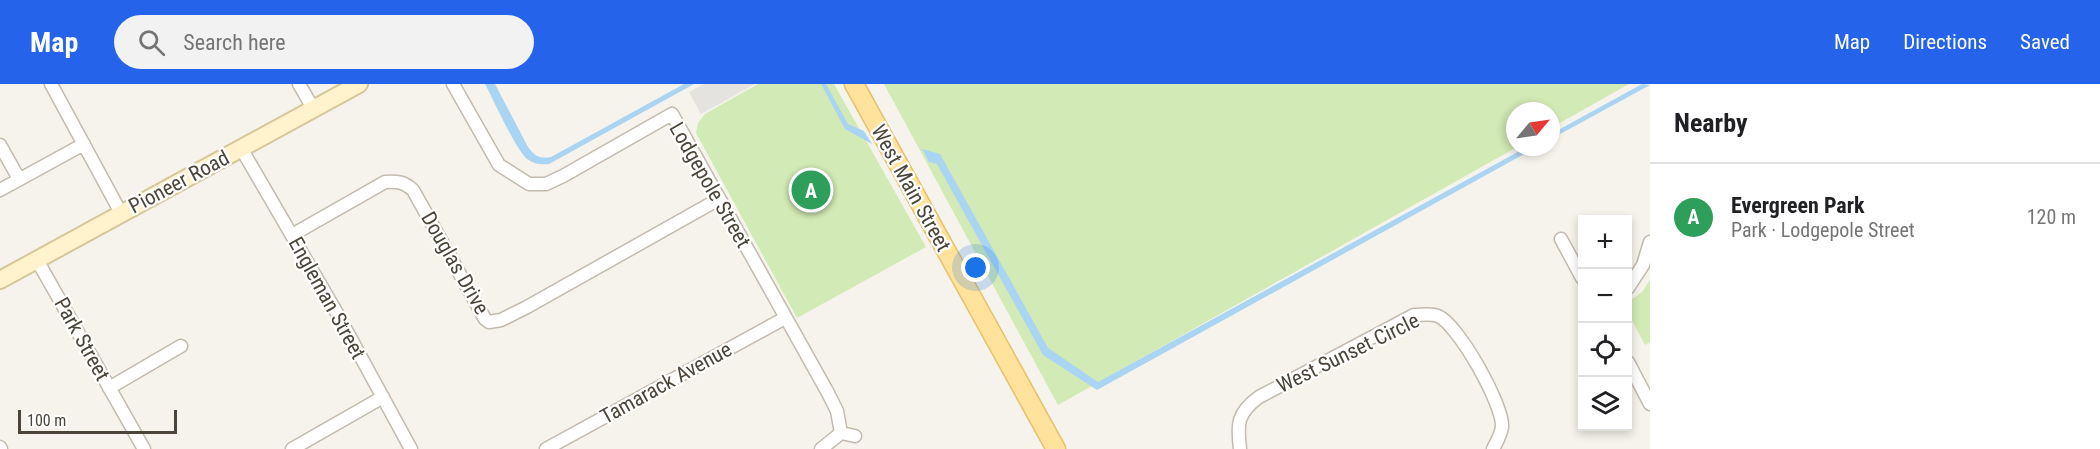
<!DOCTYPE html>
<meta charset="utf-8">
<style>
body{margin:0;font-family:"Roboto Condensed",sans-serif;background:#f2f2f2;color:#202124}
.controls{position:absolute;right:18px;bottom:18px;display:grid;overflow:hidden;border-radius:0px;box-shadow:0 3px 9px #0003}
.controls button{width:54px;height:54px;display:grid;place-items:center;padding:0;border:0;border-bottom:2px solid #e0e0e0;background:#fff;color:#202124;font:30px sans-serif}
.compass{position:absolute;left:1506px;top:18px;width:54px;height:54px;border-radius:50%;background:#fff;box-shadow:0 3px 9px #0003;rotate:61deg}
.scale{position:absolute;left:18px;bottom:15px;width:159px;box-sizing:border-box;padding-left:6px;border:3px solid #4b4439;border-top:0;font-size:16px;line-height:21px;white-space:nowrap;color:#4b4439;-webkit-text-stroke:4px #fff;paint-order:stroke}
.you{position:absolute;left:976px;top:184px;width:21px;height:21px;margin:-15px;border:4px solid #fff;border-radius:50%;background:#1a73e8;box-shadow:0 0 0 9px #1a73e833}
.badge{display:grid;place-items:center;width:39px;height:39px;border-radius:50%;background:#2563eb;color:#fff;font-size:20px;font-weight:700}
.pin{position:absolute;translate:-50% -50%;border:3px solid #fff;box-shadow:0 2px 6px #0006}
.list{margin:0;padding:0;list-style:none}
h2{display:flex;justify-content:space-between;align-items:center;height:78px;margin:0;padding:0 24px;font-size:26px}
h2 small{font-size:20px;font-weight:400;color:#757577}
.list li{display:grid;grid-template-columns:39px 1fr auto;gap:18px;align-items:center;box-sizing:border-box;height:108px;padding:0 24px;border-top:2px solid #e0e0e0}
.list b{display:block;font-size:22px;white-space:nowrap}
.list p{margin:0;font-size:20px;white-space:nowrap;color:#757577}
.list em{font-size:20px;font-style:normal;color:#757577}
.icon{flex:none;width:33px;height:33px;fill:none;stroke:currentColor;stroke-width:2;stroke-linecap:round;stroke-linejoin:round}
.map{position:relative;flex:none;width:1650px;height:365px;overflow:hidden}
header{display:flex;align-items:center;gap:36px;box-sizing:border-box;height:84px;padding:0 30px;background:#2563eb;color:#fff}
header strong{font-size:28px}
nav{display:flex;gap:33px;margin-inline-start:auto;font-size:21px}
.search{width:420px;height:54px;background:#f2f2f2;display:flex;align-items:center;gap:15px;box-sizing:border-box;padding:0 21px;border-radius:33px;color:#757577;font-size:22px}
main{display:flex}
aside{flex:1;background:#fff}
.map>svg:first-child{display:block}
</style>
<header>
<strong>Map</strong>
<div class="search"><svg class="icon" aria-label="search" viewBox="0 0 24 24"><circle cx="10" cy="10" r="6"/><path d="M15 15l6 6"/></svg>Search here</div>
<nav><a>Map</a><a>Directions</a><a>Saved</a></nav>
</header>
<main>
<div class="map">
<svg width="1650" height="365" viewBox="0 0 1650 365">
<rect width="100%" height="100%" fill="#f6f3ec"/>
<path fill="#d2eab5" d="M 758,0 L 834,0 L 926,163 L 797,234 L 696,49 L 698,39 L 705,30 Z
M 884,0 L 1629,0 L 1551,44 L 1551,27 L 1515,27 L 1515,63 L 1517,63 L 1058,321 Z
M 1650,196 L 1650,258 L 1645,261 L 1628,229 L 1628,218 L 1642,208 Z"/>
<path fill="#e5e3e0" d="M 704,0 L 755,0 L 701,30 L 689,8 Z"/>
<path fill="#a9d4f2" d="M 485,0 L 495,0 L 528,63 C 535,72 539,75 551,73 L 684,0 L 694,0 L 549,80 C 541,81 534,80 527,75 C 515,64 494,17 485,0 Z
M 821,0 L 826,0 L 848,40 L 864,47 L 872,60 L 845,45 Z
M 1642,0 L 1650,1 L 1551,55 L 1551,50 Z
M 1527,63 L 1537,63 L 1097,306 L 1043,271 L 937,80 L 929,78 L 922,65 L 940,70 L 1048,264 L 1098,298 Z"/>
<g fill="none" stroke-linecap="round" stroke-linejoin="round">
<g stroke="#c2bbae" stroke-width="15">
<path id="street" d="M 51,0 L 121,129
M 299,0 L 314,26
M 453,0 L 499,81 L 529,100 L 546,100 L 563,92 L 672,30 L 828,309 L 837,327 L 841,349
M 0,61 L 19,95
M 241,64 L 338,231 L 411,365
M 0,106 L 84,60
M 292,151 L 385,98 C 398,97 404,98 413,106 L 485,235 L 489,238 L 501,236 L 527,223 L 719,115
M 1561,155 L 1582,194
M 37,176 L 144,365
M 1628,204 L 1643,181 L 1650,158
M 1628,278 L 1650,320
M 109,304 L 181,262
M 841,349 L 855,352
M 0,363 L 1,365
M 292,365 L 383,313
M 546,365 L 785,234
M 821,365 L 841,349
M 1240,365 C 1237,340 1237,329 1259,313 L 1414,231 C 1422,231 1431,229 1438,232 C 1458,240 1504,322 1502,343 C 1501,351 1496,359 1493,365"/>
</g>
<g stroke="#d6c79b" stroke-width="20">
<path id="secondary" d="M 0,196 L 359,0"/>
</g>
<g stroke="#e6c16a" stroke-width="21">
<path id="primary" d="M 854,0 L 1056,365"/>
</g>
<use href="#street" stroke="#fff" stroke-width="12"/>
<use href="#secondary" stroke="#fff3cd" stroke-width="16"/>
<use href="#primary" stroke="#ffe39c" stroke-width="18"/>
</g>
<g text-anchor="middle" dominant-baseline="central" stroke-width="4.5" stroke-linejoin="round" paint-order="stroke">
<g font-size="21" fill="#4b4439" stroke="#fff">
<text transform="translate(179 98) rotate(-28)">Pioneer Road</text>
<text transform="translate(710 101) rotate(60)">Lodgepole Street</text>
<text transform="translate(911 104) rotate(61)">West Main Street</text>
<text transform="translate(455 179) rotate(60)">Douglas Drive</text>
<text transform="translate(327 214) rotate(61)">Engleman Street</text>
<text transform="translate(82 255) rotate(61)">Park Street</text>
<text transform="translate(1348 269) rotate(-26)">West Sunset Circle</text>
<text transform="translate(666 299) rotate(-29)">Tamarack Avenue</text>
</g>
</g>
</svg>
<div class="controls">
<button>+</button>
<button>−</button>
<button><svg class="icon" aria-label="locate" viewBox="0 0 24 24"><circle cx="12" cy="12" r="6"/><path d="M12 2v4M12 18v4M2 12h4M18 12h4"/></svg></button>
<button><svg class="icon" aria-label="layers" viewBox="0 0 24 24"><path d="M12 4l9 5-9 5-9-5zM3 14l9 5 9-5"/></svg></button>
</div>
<svg class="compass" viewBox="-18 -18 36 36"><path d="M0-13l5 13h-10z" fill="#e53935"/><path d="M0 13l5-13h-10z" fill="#757577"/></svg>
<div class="scale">100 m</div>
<div class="you"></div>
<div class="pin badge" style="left:811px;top:106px;background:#2e9e5b">A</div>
</div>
<aside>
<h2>Nearby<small></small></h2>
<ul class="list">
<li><span class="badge" style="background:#2e9e5b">A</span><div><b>Evergreen Park</b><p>Park · Lodgepole Street</p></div><em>120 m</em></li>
</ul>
</aside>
</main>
